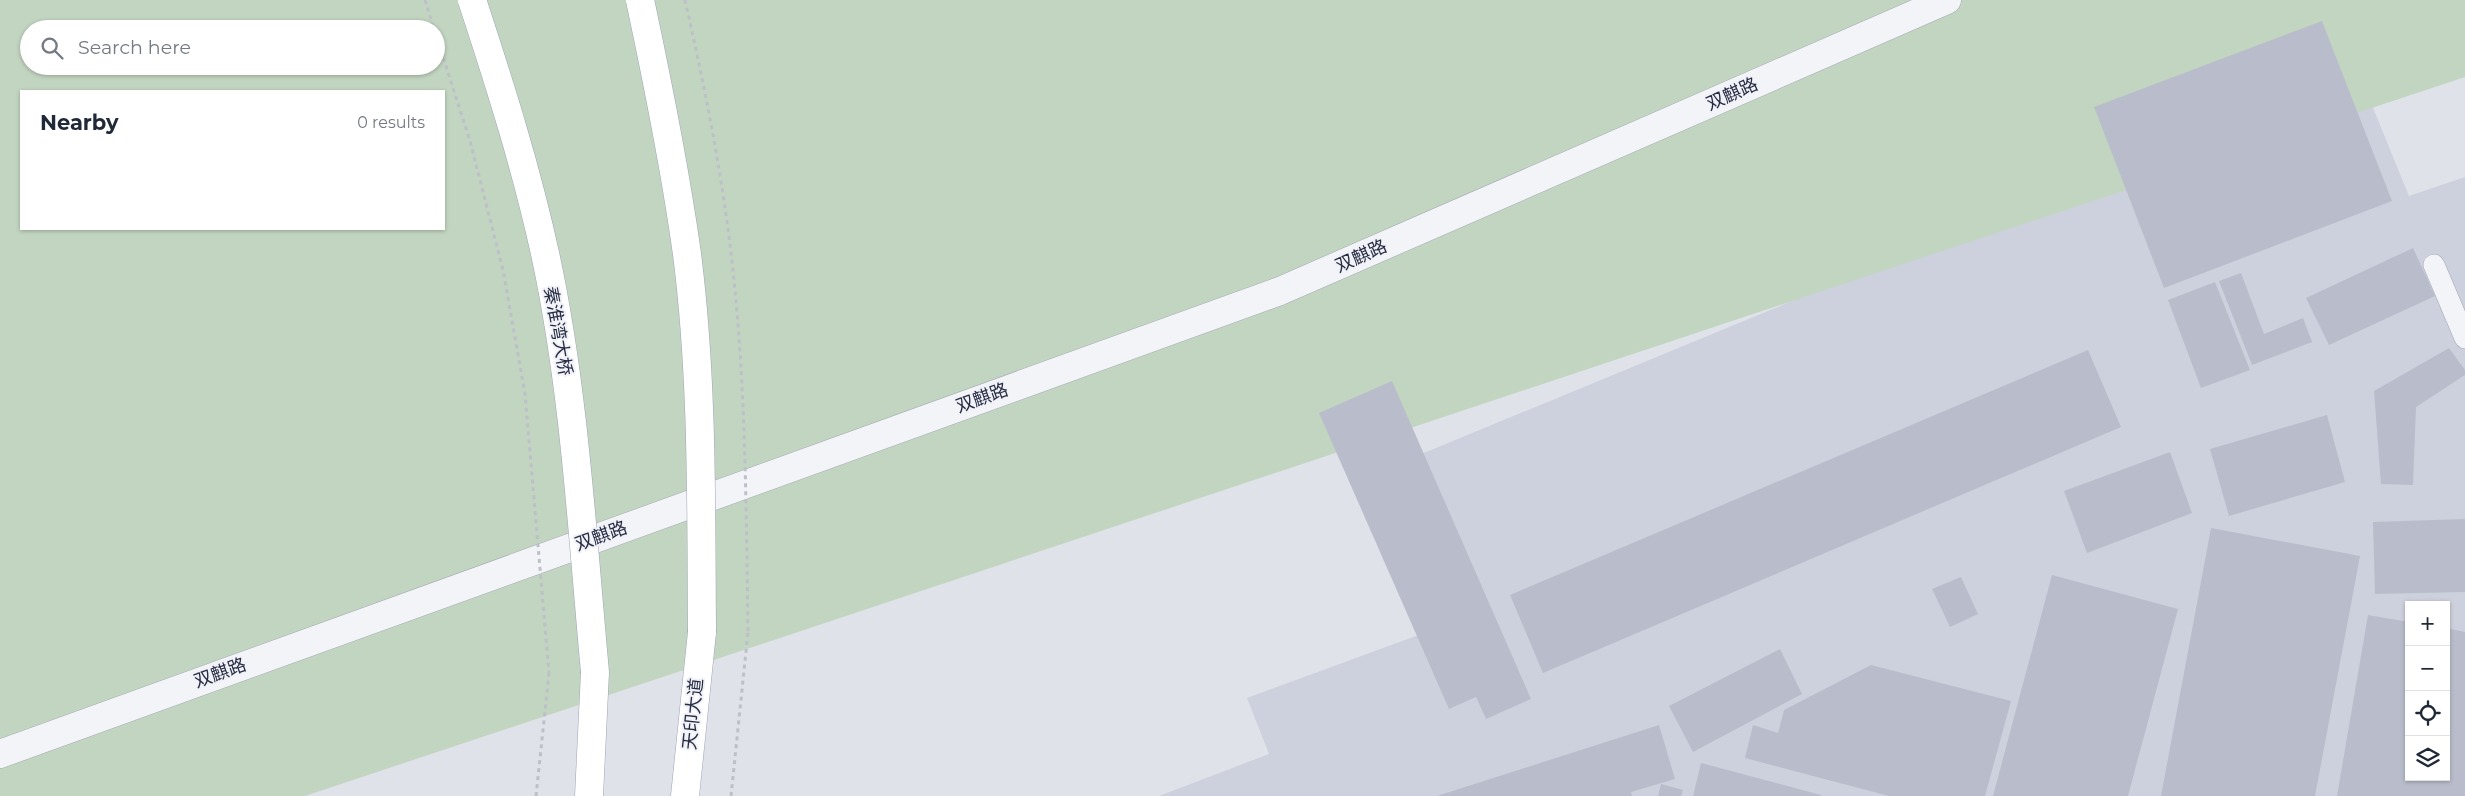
<!DOCTYPE html>
<meta charset="utf-8">
<style>
body{margin:0;font-family:Montserrat,"Noto Sans SC",sans-serif;background:#f6f6f7;color:#1f2937}
.controls{position:absolute;right:15px;bottom:15px;display:grid;overflow:hidden;border-radius:0px;box-shadow:0 1px 4px #0004}
.controls button{width:45px;height:45px;display:grid;place-items:center;padding:0;border:0;border-bottom:1px solid #e0e1e3;background:#fff;color:#1f2937;font:25px sans-serif}
.list{margin:0;padding:0;list-style:none}
h2{display:flex;justify-content:space-between;align-items:center;height:65px;margin:0;padding:0 20px;font-size:21px}
h2 small{font-size:16px;font-weight:400;color:#747a83}
.icon{flex:none;width:28px;height:28px;fill:none;stroke:currentColor;stroke-width:2;stroke-linecap:round;stroke-linejoin:round}
.map{position:relative;flex:none;width:2465px;height:796px;overflow:hidden}
.search{position:absolute;background:#fff;box-shadow:0 1px 4px #0004;left:20px;top:20px;width:425px;height:55px;display:flex;align-items:center;gap:12px;box-sizing:border-box;padding:0 18px;border-radius:28px;color:#747a83;font-size:19px}
.panel{position:absolute;background:#fff;box-shadow:0 1px 4px #0004;left:20px;top:90px;width:425px;height:140px;border-radius:0px}
.map>svg:first-child{display:block}
</style>
<div class="map">
<svg width="2465" height="796" viewBox="0 0 2465 796">
<rect width="100%" height="100%" fill="#e0e2ea"/>
<path fill="#cdd1dd" fill-rule="evenodd" d="M 2329,0 L 2409,196 L 2465,177 L 2465,796 L 1159,796 L 1269,754 L 1247,698 L 1473,615 L 1407,460 L 2063,189 ZM 2409,605 L 2446,605 L 2446,777 L 2409,777 Z"/>
<path fill="#c2d5c0" fill-rule="evenodd" d="M 0,0 L 2465,0 L 2465,77 L 305,796 L 0,796 ZM 29,29 L 436,29 L 436,66 L 29,66 ZM 21,91 L 444,91 L 444,229 L 21,229 Z"/>
<path fill="#b9bdcb" d="M 2322,21 L 2392,201 L 2164,288 L 2094,107 Z
M 2413,248 L 2435,296 L 2329,345 L 2306,298 Z
M 2241,273 L 2264,334 L 2303,318 L 2312,342 L 2252,365 L 2219,281 Z
M 2215,282 L 2250,370 L 2201,388 L 2168,300 Z
M 2449,348 L 2465,370 L 2465,375 L 2416,407 L 2413,485 L 2381,484 L 2374,391 Z
M 2088,350 L 2121,427 L 1543,673 L 1510,595 Z
M 1392,381 L 1531,699 L 1486,719 L 1476,697 L 1449,709 L 1319,413 Z
M 2327,415 L 2345,482 L 2229,516 L 2210,449 Z
M 2170,452 L 2192,513 L 2087,553 L 2064,491 Z
M 2465,519 L 2465,592 L 2375,594 L 2373,522 Z
M 2211,528 L 2360,556 L 2315,796 L 2161,796 Z
M 2052,575 L 2178,609 L 2128,796 L 1993,796 Z
M 1961,577 L 1978,614 L 1950,627 L 1932,589 Z
M 2368,615 L 2409,622 L 2409,777 L 2446,777 L 2446,628 L 2465,632 L 2465,796 L 2337,796 Z
M 1780,649 L 1802,694 L 1693,752 L 1669,706 Z
M 1871,665 L 2011,701 L 1985,796 L 1889,796 L 1745,758 L 1753,725 L 1778,733 L 1784,710 Z
M 1659,725 L 1675,779 L 1631,792 L 1632,796 L 1437,796 Z
M 1701,763 L 1821,795 L 1821,796 L 1693,796 Z
M 1661,784 L 1683,790 L 1681,796 L 1658,796 Z"/>
<g fill="none" stroke-linecap="round" stroke-linejoin="round">
<g stroke="#a5a8b5" stroke-width="22">
<path id="service" d="M 2434,265 L 2465,338"/>
</g>
<g stroke="#a5a8b5" stroke-width="29">
<path id="minor" d="M 0,754 L 1280,291 L 1947,0"/>
</g>
<g stroke="#9ea4b7" stroke-width="29">
<path id="primary" d="M 589,796 L 595,672
M 685,796 L 702,632"/>
</g>
<path stroke="#bec0c9" stroke-width="3" stroke-dasharray="4 4" stroke-linecap="butt" d="M 425,0 L 434,29
M 536,796 L 549,673
M 731,796 L 748,632"/>
<use href="#service" stroke="#f3f4f8" stroke-width="21"/>
<use href="#minor" stroke="#f3f4f8" stroke-width="28"/>
<use href="#primary" stroke="#fff" stroke-width="28"/>
<g stroke="#9ea4b7" stroke-width="29" stroke-linecap="butt">
<path id="primary-bridge" d="M 472,0 C 500,85 527,170 546,258 C 575,394 582,534 595,672
M 640,0 C 658,84 675,168 687,254 C 703,379 701,506 702,632"/>
</g>
<path stroke="#bec0c9" stroke-width="3" stroke-dasharray="4 4" stroke-linecap="butt" d="M 685,0 C 704,84 721,168 731,253 C 746,379 746,506 748,632
M 436,35 L 470,141 L 503,270 L 525,394 L 549,673"/>
<use href="#primary-bridge" stroke="#fff" stroke-width="28"/>
</g>
<g text-anchor="middle" dominant-baseline="central" stroke-width="4" stroke-linejoin="round" paint-order="stroke">
<g font-size="18" fill="#272c43" stroke="#f0f2f7">
<text transform="translate(1732 94) rotate(-24)">双麒路</text>
<text transform="translate(1361 256) rotate(-24)">双麒路</text>
<text transform="translate(558 331) rotate(80)">秦淮湾大桥</text>
<text transform="translate(982 398) rotate(-20)">双麒路</text>
<text transform="translate(601 536) rotate(-20)">双麒路</text>
<text transform="translate(220 673) rotate(-20)">双麒路</text>
<text transform="translate(693 714) rotate(-84)">天印大道</text>
</g>
</g>
</svg>
<div class="controls">
<button>+</button>
<button>−</button>
<button><svg class="icon" aria-label="locate" viewBox="0 0 24 24"><circle cx="12" cy="12" r="6"/><path d="M12 2v4M12 18v4M2 12h4M18 12h4"/></svg></button>
<button><svg class="icon" aria-label="layers" viewBox="0 0 24 24"><path d="M12 4l9 5-9 5-9-5zM3 14l9 5 9-5"/></svg></button>
</div>
<div class="search"><svg class="icon" aria-label="search" viewBox="0 0 24 24"><circle cx="10" cy="10" r="6"/><path d="M15 15l6 6"/></svg>Search here</div>
<section class="panel">
<h2>Nearby<small>0 results</small></h2>
<ul class="list">
</ul>
</section>
</div>
